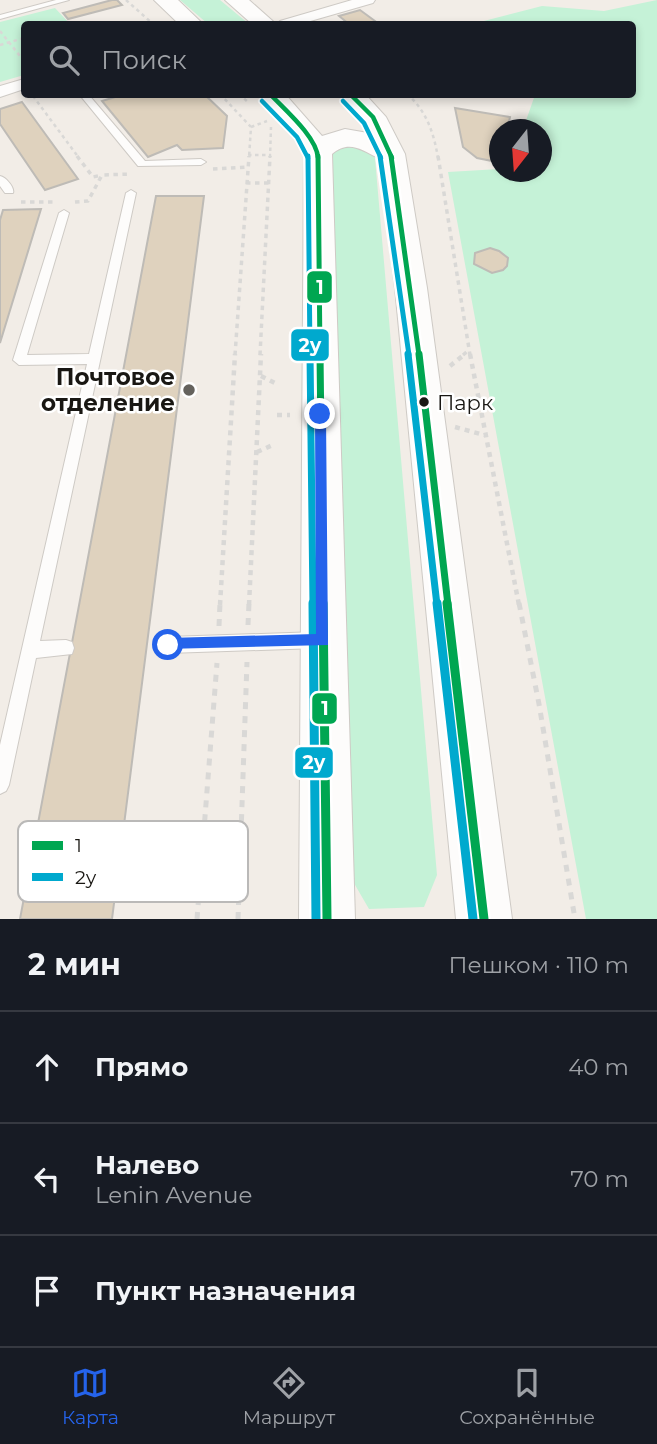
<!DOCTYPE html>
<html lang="ru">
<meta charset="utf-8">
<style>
body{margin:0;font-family:Montserrat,sans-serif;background:#20242c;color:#f1f3f6}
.compass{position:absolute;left:489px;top:119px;width:63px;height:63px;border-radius:50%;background:#171b24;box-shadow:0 4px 10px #0003;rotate:197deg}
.stop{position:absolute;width:21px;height:21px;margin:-16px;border:5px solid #2563eb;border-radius:50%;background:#fff}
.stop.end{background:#2563eb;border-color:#fff;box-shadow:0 2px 7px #0008}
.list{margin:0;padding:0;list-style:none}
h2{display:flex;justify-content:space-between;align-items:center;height:91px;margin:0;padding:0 28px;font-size:30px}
h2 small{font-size:23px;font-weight:400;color:#9ea1a6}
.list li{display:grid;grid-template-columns:46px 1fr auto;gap:21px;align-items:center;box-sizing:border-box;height:112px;padding:0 28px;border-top:2px solid #363941}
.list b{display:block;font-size:26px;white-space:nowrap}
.list p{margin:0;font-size:23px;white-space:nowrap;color:#9ea1a6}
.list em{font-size:23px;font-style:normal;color:#9ea1a6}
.icon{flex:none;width:38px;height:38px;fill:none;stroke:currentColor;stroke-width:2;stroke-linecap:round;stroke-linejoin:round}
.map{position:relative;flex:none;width:657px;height:919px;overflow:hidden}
.search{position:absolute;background:#171b24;box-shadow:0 4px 10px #0003;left:21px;right:21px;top:21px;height:77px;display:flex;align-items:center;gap:18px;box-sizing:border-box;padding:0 24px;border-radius:7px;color:#9ea1a6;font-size:26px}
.sheet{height:427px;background:#171b24}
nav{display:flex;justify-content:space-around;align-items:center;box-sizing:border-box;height:98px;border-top:2px solid #363941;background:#171b24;font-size:19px;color:#9ea1a6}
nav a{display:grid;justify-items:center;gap:4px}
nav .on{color:#2563eb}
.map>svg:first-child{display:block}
</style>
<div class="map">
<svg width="657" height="919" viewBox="0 0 657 919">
<rect width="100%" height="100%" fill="#f2ede7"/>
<path fill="#c5f2d7" d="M 180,0 L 220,0 L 249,24 L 208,24 Z
M 657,0 L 657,919 L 586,919 L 448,172 L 499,169 L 500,172 L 542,172 L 542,130 L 523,129 L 535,95 L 632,94 L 632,24 L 483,24 L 480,22 L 542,6 L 604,11 Z
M 55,8 L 70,24 L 24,24 L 24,75 L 0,82 L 0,22 Z
M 340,143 L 368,150 L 375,158 L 437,875 L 424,907 L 369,909 L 351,878 L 329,155 Z"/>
<path fill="#dfd2be" stroke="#bebbb6" stroke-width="2" d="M 112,0 L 117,0 L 122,5 L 68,19 L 63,13 Z
M 360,10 L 379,24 L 349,24 L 339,16 Z
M 125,94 L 204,94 L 227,116 L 223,148 L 182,150 L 177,145 L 148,157 L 102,101 Z
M 22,102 L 78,179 L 45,190 L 0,124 L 0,109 Z
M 455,108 L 510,117 L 507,130 L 500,130 L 497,162 L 477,158 L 463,147 Z
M 156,196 L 204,196 L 112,919 L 20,919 Z
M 41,209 L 0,343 L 0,220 L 3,210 Z
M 490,248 L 499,251 L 508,258 L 507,266 L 503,270 L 492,273 L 474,264 L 475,253 Z"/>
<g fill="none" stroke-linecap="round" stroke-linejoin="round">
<g stroke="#cecac5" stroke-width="2">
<path id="lane" d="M 56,0 L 69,0 L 0,19 L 0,15 Z
M 79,94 L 88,94 L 145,161 L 201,159 L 206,162 L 201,165 L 138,166 Z
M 0,176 C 6,177 15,188 13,193 L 5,193 L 0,186 Z
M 131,190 L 136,193 L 40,641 L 66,640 L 72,642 L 74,648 L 72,654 L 36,658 L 9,785 L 6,791 L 0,794 L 0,745 L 87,364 L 19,365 L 13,360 L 59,213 L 64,210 L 69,213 L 27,355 L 89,354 L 126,193 Z
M 318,632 L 324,634 L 326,640 L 324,646 L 318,648 L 168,653 L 162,651 L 160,645 L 162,639 L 168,637 Z"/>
</g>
<g stroke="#cecac5" stroke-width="2">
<path id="street" d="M 352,0 L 375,0 L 373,3 L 300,24 L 277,24 L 280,21 Z
M 24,79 L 24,89 L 0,97 L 0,86 Z"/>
</g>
<g stroke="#cecac5" stroke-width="2">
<path id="primary" d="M 154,0 L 178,0 L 203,24 L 179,24 Z
M 225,0 L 249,0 L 276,24 L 252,24 Z
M 258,94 L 285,94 L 322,136 L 345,129 L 368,133 L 361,120 L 338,94 L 365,94 L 386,117 L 405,154 L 427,288 L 512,919 L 456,919 L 395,288 L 378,158 C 361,149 348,140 332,154 L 355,919 L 299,919 L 304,152 L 294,135 Z"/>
</g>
<path stroke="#d9d8d6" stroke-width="2.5" stroke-dasharray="3.5 3.5" stroke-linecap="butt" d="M 126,0 L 153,24
M 0,31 L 24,61
M 0,45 L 24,38
M 220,94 L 251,127 L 249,158
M 239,94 L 249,103
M 407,94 C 426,110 434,133 438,158
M 33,96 L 79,158
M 251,127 L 267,121
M 248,155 L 271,155
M 270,158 L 271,127"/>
<path stroke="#d9d8d6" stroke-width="3.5" stroke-dasharray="4.5 4.5" stroke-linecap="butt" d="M 77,156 L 93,177 L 102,175
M 438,156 L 470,355
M 213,169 L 247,167
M 246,183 L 270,183
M 21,202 L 54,202
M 75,202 L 88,201 L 102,175 L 131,174
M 235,355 L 249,156
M 260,355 L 270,156
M 463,355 L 469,350"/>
<path stroke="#d9d8d6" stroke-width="4.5" stroke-dasharray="5 5" stroke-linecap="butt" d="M 470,354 L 519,605
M 450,366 L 465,354
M 261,376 L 277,384
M 277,415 L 290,415
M 455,427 L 484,435
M 257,452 L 275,444
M 220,605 L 235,354
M 249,605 L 261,354"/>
<path stroke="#d9d8d6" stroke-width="5" stroke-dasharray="7 7" stroke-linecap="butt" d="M 519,603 L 539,704 L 575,919
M 248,625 L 249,603
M 219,626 L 220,603
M 197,919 L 217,663
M 238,919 L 247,662"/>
<use href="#lane" fill="#fdfcfb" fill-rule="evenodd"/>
<use href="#street" fill="#fdfcfb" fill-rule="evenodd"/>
<use href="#primary" fill="#fdfcfb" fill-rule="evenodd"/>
<g stroke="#fff" stroke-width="8">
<path id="bus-1-far3" d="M 270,94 C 284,109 317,137 318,158
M 350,94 L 373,117 L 392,158"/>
</g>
<g stroke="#fff" stroke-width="10">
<path id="bus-1-far2" d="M 318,156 L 320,355
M 391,156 L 419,355"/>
</g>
<g stroke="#fff" stroke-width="12">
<path id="bus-1-far1" d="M 320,354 L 323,605
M 419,354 L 448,605"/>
</g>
<g stroke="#fff" stroke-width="14">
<path id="bus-1" d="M 323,603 L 327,919
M 447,603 L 484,919"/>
</g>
<g stroke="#fff" stroke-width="8">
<path id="bus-2-far3" d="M 262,101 L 297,137 L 308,158
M 343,101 L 364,123 L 381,158"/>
</g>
<g stroke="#fff" stroke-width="10">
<path id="bus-2-far2" d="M 308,156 L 310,355
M 380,156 L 409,355"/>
</g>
<g stroke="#fff" stroke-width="12">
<path id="bus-2-far1" d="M 310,354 L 313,605
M 408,354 L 437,605"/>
</g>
<g stroke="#fff" stroke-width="14">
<path id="bus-2" d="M 313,603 L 316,919
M 437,603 L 473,919"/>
</g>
<use href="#bus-1-far3" stroke="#00a651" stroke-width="4.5"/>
<use href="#bus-1-far2" stroke="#00a651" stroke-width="5"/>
<use href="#bus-1-far1" stroke="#00a651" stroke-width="7"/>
<use href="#bus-1" stroke="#00a651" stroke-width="9"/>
<use href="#bus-2-far3" stroke="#00a9ce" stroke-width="4.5"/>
<use href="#bus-2-far2" stroke="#00a9ce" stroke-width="5"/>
<use href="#bus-2-far1" stroke="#00a9ce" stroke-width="7"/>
<use href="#bus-2" stroke="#00a9ce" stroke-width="9"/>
</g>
<path fill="#2563eb" d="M 320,410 L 326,414 L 328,645 L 164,649 L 164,640 L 168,638 L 316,634 L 315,414 Z"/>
<circle fill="#65625d" stroke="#fff" stroke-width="2.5" cx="189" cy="390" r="7"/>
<circle fill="#191713" stroke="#fff" stroke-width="2.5" cx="424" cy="402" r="6"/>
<g text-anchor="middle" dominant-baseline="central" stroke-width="5" stroke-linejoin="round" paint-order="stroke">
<g font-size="21" fill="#191713" stroke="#fff" text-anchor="start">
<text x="437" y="402">Парк</text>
</g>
<g font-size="23" font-weight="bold" fill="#191713" stroke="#fff" text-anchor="end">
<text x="175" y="377">Почтовое<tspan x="175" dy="26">отделение</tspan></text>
</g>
</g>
<rect x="18" y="821" width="230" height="81" rx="10" fill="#fff" stroke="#bab9b8" stroke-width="2"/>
<rect x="32" y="841" width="31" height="9" fill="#00a651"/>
<rect x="32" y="873" width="31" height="8" fill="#00a9ce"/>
<g font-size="19" fill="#191713">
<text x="75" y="852">1</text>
<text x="75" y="884">2у</text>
</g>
<g stroke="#fff" stroke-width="2.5">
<rect x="306" y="270" width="27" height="34" rx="7" fill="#00a651"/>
<rect x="290" y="328" width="40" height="34" rx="7" fill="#00a9ce"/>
<rect x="311" y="692" width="27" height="33" rx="7" fill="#00a651"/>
<rect x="294" y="746" width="40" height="33" rx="7" fill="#00a9ce"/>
</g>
<g font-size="19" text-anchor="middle" font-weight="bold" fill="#fff">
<text x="320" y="294">1</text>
<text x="310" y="352">2у</text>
<text x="325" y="715">1</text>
<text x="314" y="769">2у</text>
</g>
</svg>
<svg class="compass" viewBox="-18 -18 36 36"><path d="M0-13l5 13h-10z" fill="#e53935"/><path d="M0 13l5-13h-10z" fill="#9ea1a6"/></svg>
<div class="stop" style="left:168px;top:645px"></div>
<div class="stop end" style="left:320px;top:414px"></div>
<div class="search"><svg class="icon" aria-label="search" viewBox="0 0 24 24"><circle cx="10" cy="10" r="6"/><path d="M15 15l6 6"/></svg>Поиск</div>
</div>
<section class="sheet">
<h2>2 мин<small>Пешком · 110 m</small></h2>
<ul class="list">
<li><svg class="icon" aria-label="ahead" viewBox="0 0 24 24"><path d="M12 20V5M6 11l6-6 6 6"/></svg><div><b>Прямо</b></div><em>40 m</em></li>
<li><svg class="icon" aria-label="left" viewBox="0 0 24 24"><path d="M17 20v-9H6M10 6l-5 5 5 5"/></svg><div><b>Налево</b><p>Lenin Avenue</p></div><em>70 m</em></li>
<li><svg class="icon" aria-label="arrive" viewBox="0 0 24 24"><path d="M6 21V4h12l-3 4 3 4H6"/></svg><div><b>Пункт назначения</b></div></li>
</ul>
</section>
<nav>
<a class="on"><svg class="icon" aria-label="map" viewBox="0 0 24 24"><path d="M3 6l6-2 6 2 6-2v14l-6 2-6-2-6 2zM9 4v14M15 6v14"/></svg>Карта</a>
<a><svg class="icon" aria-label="directions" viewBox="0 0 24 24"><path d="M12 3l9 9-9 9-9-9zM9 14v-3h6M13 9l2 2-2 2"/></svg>Маршрут</a>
<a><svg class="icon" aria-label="saved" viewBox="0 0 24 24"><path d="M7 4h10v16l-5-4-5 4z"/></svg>Сохранённые</a>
</nav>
